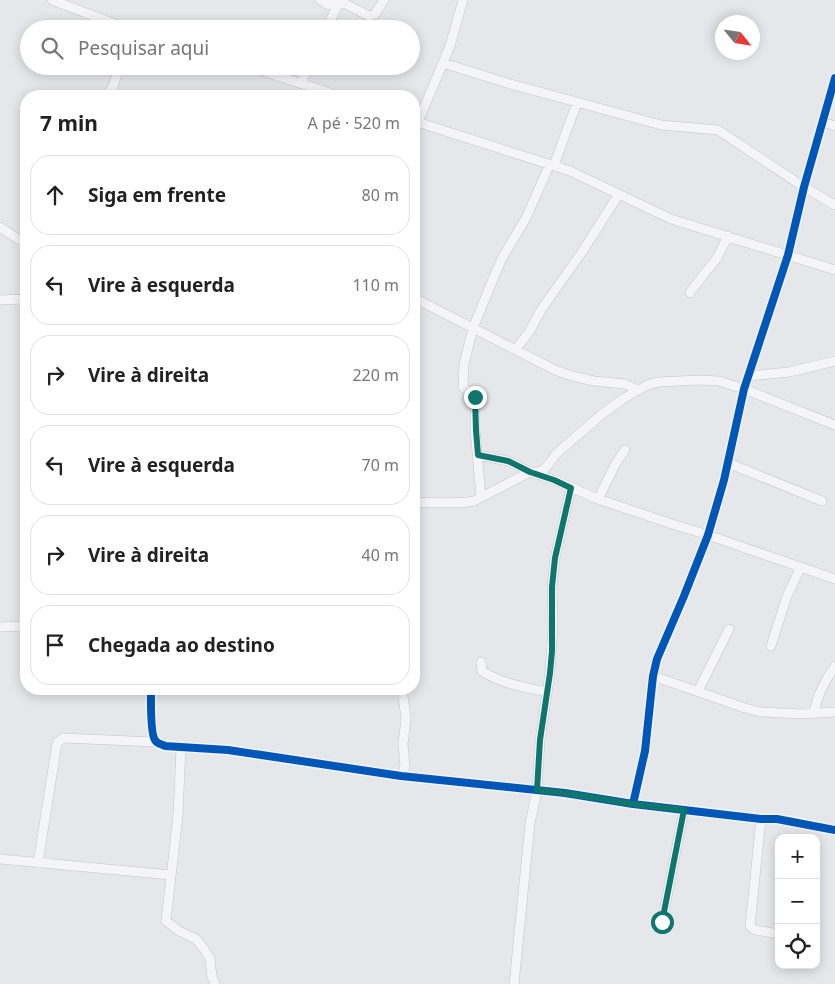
<!DOCTYPE html>
<html lang="pt">
<meta charset="utf-8">
<style>
body{margin:0;font-family:"Noto Sans",sans-serif;background:#f6f6f6;color:#222}
.controls{position:absolute;right:15px;bottom:15px;display:grid;overflow:hidden;border-radius:10px;box-shadow:0 2px 12px #0003}
.controls button{width:45px;height:45px;display:grid;place-items:center;padding:0;border:0;border-bottom:1px solid #e0e0e0;background:#fff;color:#222;font:25px sans-serif}
.compass{position:absolute;left:715px;top:15px;width:45px;height:45px;border-radius:50%;background:#fff;box-shadow:0 2px 12px #0003;rotate:120deg}
.stop{position:absolute;width:15px;height:15px;margin:-11px;border:4px solid #0f766e;border-radius:50%;background:#fff}
.stop.end{background:#0f766e;border-color:#fff;box-shadow:0 1px 5px #0008}
.list{margin:0;padding:0;list-style:none}
h2{display:flex;justify-content:space-between;align-items:center;height:65px;margin:0;padding:0 20px;font-size:21px}
h2 small{font-size:16px;font-weight:400;color:#767676}
.list li{display:grid;grid-template-columns:32px 1fr auto;gap:15px;align-items:center;box-sizing:border-box;height:80px;margin:0 10px 10px;padding:0 10px;border:1px solid #e0e0e0;border-radius:20px}
.list b{display:block;font-size:19px;white-space:nowrap}
.list em{font-size:16px;font-style:normal;color:#767676}
.icon{flex:none;width:28px;height:28px;fill:none;stroke:currentColor;stroke-width:2;stroke-linecap:round;stroke-linejoin:round}
.map{position:relative;flex:none;width:835px;height:984px;overflow:hidden}
.search{position:absolute;background:#fff;box-shadow:0 2px 12px #0003;left:20px;top:20px;width:400px;height:55px;display:flex;align-items:center;gap:12px;box-sizing:border-box;padding:0 18px;border-radius:28px;color:#767676;font-size:19px}
.panel{position:absolute;background:#fff;box-shadow:0 2px 12px #0003;left:20px;top:90px;width:400px;height:605px;border-radius:20px}
.map>svg:first-child{display:block}
</style>
<div class="map">
<svg width="835" height="984" viewBox="0 0 835 984">
<rect width="100%" height="100%" fill="#e6e7ea"/>
<g fill="none" stroke-linecap="round" stroke-linejoin="round">
<g stroke="#c4c5c8" stroke-width="10">
<path id="street" d="M 52,0 L 128,29
M 320,0 L 328,5 L 340,1 L 326,29
M 340,1 L 369,16 L 375,14 L 384,0
M 443,63 L 507,83 L 661,125 L 718,130 L 804,187 L 835,205
M 248,66 L 339,96
M 301,83 L 309,66
M 107,96 L 113,86 L 120,66
M 414,121 L 570,171 L 671,219 L 835,270
M 418,122 L 450,46 L 463,0
M 822,122 L 835,126
M 550,164 L 526,218 L 501,260 L 473,328 L 555,370 L 572,376 L 594,381 L 625,384 L 638,390
M 554,165 L 577,103
M 0,227 L 18,239 L 26,243
M 690,293 L 693,288 L 717,258 L 728,236
M 414,298 L 473,328 L 464,364 L 463,387 L 475,397 L 475,430 L 481,497
M 0,300 L 23,299 L 26,301
M 516,349 L 529,332 L 541,310 L 582,252 L 619,194
M 748,376 L 789,372 L 835,361
M 478,455 L 508,461 L 530,472 L 554,480 L 598,499 L 672,524 L 708,535 L 835,579
M 728,463 L 822,501
M 598,499 L 616,463 L 625,450
M 414,503 C 434,501 455,505 474,501 L 530,472 L 538,472 L 543,470 L 549,464 L 556,454 L 602,414 L 623,399 L 638,390 L 650,384 L 659,382 L 699,380 L 719,381 L 744,389 L 835,425
M 0,627 L 26,626
M 771,646 L 787,596 L 801,567
M 481,662 L 482,671 C 502,684 525,687 547,692
M 653,676 L 745,708 L 761,712 L 802,714 L 835,712
M 151,689 C 151,699 150,733 155,740 C 157,744 161,744 165,746 L 228,750 L 401,776 L 565,793 L 633,804 L 761,819 L 777,819 L 835,830
M 698,691 L 729,629
M 814,713 C 817,695 825,681 835,666
M 181,747 L 178,815 L 166,921 L 179,931 L 196,939 L 204,949 L 210,959 L 212,977 L 215,984
M 401,776 L 405,767 L 403,744 L 406,718 L 402,689
M 633,804 L 645,751 L 653,676 L 657,659 L 684,596 L 708,535 L 724,480 L 744,389 L 788,255 L 804,187 L 835,78
M 761,819 L 750,926 L 755,930 L 779,934
M 0,859 L 171,875
M 38,863 L 57,743 L 63,738 L 156,742
M 662,922 L 684,810
M 514,984 L 530,823 L 537,791 L 540,740 L 550,673 L 553,625 L 552,587 L 555,558 L 571,488"/>
</g>
<use href="#street" stroke="#f5f5f7" stroke-width="9"/>
<g stroke="#f4f5f8" stroke-width="11">
<path id="cycleway" d="M 151,689 C 151,699 150,733 155,740 C 157,744 161,744 165,746 L 228,750 L 401,776 L 565,793 L 633,804 L 761,819 L 777,819 L 835,830
M 633,804 L 645,751 L 653,676 L 657,659 L 684,596 L 708,535 L 724,480 L 744,389 L 788,255 L 804,187 L 835,78"/>
</g>
<use href="#cycleway" stroke="#0057b8" stroke-width="8"/>
</g>
<g fill="none" stroke-linecap="round" stroke-linejoin="round">
<path stroke="#0f766e" stroke-width="6" d="M 475,397 L 476,430 L 478,455 L 508,461 L 530,472 L 554,480 L 571,488 L 555,558 L 552,587 L 552,651 L 550,673 L 540,740 L 537,790 L 565,793 L 633,804 L 684,810 L 662,922"/>
</g>
</svg>
<div class="controls">
<button>+</button>
<button>−</button>
<button><svg class="icon" aria-label="locate" viewBox="0 0 24 24"><circle cx="12" cy="12" r="6"/><path d="M12 2v4M12 18v4M2 12h4M18 12h4"/></svg></button>
</div>
<svg class="compass" viewBox="-18 -18 36 36"><path d="M0-13l5 13h-10z" fill="#e53935"/><path d="M0 13l5-13h-10z" fill="#767676"/></svg>
<div class="stop" style="left:662px;top:922px"></div>
<div class="stop end" style="left:475px;top:397px"></div>
<div class="search"><svg class="icon" aria-label="search" viewBox="0 0 24 24"><circle cx="10" cy="10" r="6"/><path d="M15 15l6 6"/></svg>Pesquisar aqui</div>
<section class="panel">
<h2>7 min<small>A pé · 520 m</small></h2>
<ul class="list">
<li><svg class="icon" aria-label="ahead" viewBox="0 0 24 24"><path d="M12 20V5M6 11l6-6 6 6"/></svg><div><b>Siga em frente</b></div><em>80 m</em></li>
<li><svg class="icon" aria-label="left" viewBox="0 0 24 24"><path d="M17 20v-9H6M10 6l-5 5 5 5"/></svg><div><b>Vire à esquerda</b></div><em>110 m</em></li>
<li><svg class="icon" aria-label="right" viewBox="0 0 24 24"><path d="M7 20v-9h11M14 6l5 5-5 5"/></svg><div><b>Vire à direita</b></div><em>220 m</em></li>
<li><svg class="icon" aria-label="left" viewBox="0 0 24 24"><path d="M17 20v-9H6M10 6l-5 5 5 5"/></svg><div><b>Vire à esquerda</b></div><em>70 m</em></li>
<li><svg class="icon" aria-label="right" viewBox="0 0 24 24"><path d="M7 20v-9h11M14 6l5 5-5 5"/></svg><div><b>Vire à direita</b></div><em>40 m</em></li>
<li><svg class="icon" aria-label="arrive" viewBox="0 0 24 24"><path d="M6 21V4h12l-3 4 3 4H6"/></svg><div><b>Chegada ao destino</b></div></li>
</ul>
</section>
</div>
